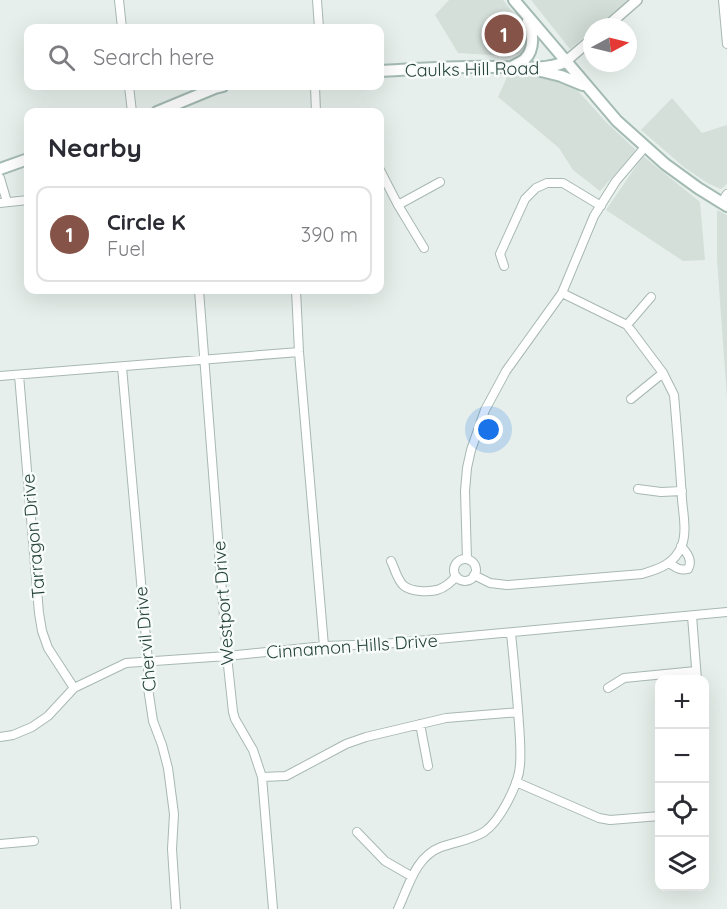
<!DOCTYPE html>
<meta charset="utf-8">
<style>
body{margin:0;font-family:Quicksand,sans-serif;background:#f7f7f7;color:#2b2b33}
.controls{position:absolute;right:18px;bottom:18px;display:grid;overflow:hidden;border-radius:12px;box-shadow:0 6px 24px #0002}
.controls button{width:54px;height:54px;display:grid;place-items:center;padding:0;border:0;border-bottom:2px solid #e1e1e2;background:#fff;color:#2b2b33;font:30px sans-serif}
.compass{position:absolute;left:583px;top:18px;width:54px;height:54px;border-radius:50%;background:#fff;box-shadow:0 6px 24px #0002;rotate:83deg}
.you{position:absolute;left:489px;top:430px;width:21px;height:21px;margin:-15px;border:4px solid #fff;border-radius:50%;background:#1a73e8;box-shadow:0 0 0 9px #1a73e833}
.badge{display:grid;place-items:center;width:39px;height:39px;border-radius:50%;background:#855347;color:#fff;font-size:20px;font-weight:700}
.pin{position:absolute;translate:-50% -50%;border:3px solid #fff;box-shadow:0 2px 6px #0006}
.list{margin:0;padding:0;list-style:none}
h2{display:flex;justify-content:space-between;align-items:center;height:78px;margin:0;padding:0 24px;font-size:26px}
h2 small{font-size:20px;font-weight:400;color:#7c7c81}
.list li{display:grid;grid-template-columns:39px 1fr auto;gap:18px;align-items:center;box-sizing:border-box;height:96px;margin:0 12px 12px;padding:0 12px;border:2px solid #e1e1e2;border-radius:12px}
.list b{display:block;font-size:22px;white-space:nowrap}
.list p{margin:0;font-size:20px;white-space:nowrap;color:#7c7c81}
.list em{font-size:20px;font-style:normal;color:#7c7c81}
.icon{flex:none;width:33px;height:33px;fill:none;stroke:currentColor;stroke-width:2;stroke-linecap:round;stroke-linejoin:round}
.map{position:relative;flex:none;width:727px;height:909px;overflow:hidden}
.search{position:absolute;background:#fff;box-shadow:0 6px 24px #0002;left:24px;top:24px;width:360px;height:66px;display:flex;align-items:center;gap:15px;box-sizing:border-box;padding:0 21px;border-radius:12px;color:#7c7c81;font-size:22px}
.panel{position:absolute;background:#fff;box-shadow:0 6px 24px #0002;left:24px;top:108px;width:360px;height:186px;border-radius:12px}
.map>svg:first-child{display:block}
</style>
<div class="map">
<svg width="727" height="909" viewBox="0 0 727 909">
<rect width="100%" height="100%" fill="#e6efeb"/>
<path fill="#d4dfda" d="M 449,0 L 503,0 L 525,27 L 530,41 L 525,53 L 505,56 L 458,53 L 435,15 Z
M 531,0 L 629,0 L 596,27 L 592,27 L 592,30 L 570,49 Z
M 508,75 L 545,76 L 570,82 L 606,122 L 636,150 L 600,191 L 573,170 L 559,148 L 498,97 Z
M 672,98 L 702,133 L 727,125 L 727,184 L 721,189 L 709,184 L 685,168 L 641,130 Z
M 643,156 L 700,202 L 705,260 L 683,261 L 606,210 Z
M 717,210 L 727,215 L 727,398 L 717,260 Z"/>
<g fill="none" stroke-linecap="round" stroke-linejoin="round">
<g stroke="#a8b8b2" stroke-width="10">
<path id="minor" d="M 119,0 L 122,28
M 317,0 L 319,28
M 723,0 L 727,44
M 129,86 L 132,112
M 315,86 L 316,112
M 380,170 L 398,205 L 424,248
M 0,178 L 7,202
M 0,203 L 28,200
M 721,203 L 727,194
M 398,205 L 440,182
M 504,266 L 500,254 L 525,199 L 536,188 L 547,183 L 563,183 L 601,206
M 199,290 L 227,656 L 233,712 L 235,719 L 253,750 L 262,777 L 273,909
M 296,290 L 299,352 L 324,646
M 627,325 L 651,297
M 122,367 L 148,661 L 148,688 L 153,721 L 162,745 L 168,768 L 174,814 L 172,849 L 176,909
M 19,375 L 39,613 L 42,631 L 48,648 L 74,688
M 0,376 L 299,352
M 631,399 L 663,373
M 638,489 L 661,492 L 682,491
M 467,559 L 465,491 L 467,468 L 471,450 L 485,410 L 506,371 L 562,293 L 594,216 L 616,181 L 645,147
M454 570a11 11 0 1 1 22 0a11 11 0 1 1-22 0Z
M 391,561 C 395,569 397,580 404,586 C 412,592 428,592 437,590 C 444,588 452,582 456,576
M 669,563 C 676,568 681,571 688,569 C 693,560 687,553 681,546
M 474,575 L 490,583 L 507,585 L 642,574 C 659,569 675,564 682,545 C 687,531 683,513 682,499 C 680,464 677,430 674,395 L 663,373 L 627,325 L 562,293
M 692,616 L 697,680
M 608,688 L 624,678 L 696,671
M 420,724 L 428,766
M 0,737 L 13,735 L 32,727 L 48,716 L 74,688 L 126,663 L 227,656 L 324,646 L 384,644 L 727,612
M 704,760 L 704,771
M 262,777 L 286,776 L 346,744 L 366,737 L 446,718 L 518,712
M 516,782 L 599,818 L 610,820 L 660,816
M 357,832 L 385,861 L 411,876
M 0,844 L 34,841
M 398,909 C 409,886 415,857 441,847 C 455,842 471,840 484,832 C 500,821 519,784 520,765 C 521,752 520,737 519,724 C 517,694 514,663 511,633"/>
</g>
<g stroke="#a8b8b2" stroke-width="12">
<path id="tertiary" d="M 606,27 L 637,0
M 565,62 L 592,39"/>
</g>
<g stroke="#a4bbb3" stroke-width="14">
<path id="secondary" d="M 514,0 L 617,121 L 665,164 L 698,188 L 727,206
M 512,67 C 516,64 522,62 525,59 C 535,49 533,32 528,21
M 380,71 C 418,69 457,66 496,67 C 520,67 543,71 565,62
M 541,71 L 561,76 L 583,85
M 157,112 L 215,88 L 223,86
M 0,169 L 28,159"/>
</g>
<use href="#minor" stroke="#fff" stroke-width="8"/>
<use href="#tertiary" stroke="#fff" stroke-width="9"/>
<use href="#secondary" stroke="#fff" stroke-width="10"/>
</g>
<g text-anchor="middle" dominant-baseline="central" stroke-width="5" stroke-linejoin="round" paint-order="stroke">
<g font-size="18" fill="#24423a" stroke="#f7fbf9">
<text transform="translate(472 69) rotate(-1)">Caulks Hill Road</text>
<text transform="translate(33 536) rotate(-95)">Tarragon Drive</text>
<text transform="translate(223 603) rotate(-94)">Westport Drive</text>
<text transform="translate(145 639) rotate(-95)">Chervil Drive</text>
<text transform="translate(352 646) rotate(-4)">Cinnamon Hills Drive</text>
</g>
</g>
</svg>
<div class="controls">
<button>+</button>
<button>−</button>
<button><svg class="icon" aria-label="locate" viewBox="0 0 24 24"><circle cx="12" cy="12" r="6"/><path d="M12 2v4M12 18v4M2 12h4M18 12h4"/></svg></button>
<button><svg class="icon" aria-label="layers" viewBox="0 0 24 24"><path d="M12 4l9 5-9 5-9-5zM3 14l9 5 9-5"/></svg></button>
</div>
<svg class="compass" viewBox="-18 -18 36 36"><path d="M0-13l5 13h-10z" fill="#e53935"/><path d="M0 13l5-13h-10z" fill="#7c7c81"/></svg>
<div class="you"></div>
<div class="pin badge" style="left:504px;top:34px">1</div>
<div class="search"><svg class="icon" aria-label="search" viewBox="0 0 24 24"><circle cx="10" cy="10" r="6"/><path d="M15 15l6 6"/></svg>Search here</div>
<section class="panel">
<h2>Nearby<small></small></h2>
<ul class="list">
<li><span class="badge">1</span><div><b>Circle K</b><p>Fuel</p></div><em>390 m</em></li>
</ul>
</section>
</div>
